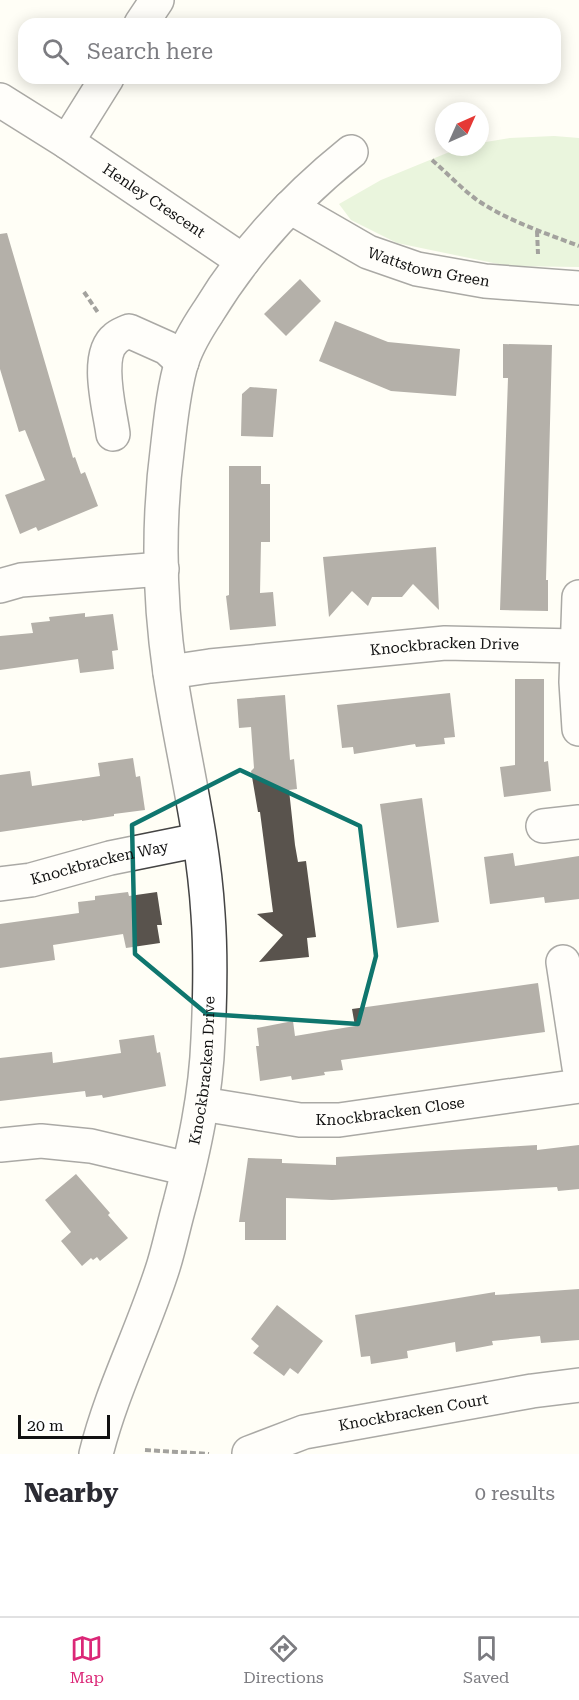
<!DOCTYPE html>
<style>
body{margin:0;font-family:"Roboto Serif",serif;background:#f2f2f3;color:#2b2b33}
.compass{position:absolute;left:435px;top:102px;width:54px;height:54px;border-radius:50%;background:#fff;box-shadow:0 3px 15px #0003;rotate:45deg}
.scale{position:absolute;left:18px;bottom:15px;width:92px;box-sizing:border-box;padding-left:6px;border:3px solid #111;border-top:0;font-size:16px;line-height:21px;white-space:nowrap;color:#111;-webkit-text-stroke:4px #fff;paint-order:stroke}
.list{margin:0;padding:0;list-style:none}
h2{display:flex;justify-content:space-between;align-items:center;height:78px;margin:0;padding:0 24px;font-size:26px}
h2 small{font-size:20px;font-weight:400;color:#7c7c81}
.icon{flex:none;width:33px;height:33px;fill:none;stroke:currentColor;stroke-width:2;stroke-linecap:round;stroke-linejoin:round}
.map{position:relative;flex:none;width:579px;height:1454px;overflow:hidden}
.search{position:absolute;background:#fff;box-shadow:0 3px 15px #0003;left:18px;right:18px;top:18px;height:66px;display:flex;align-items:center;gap:15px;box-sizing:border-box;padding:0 21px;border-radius:18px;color:#7c7c81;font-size:22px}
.sheet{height:162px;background:#fff}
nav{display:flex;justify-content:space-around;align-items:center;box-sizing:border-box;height:84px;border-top:2px solid #e1e1e2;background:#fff;font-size:16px;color:#7c7c81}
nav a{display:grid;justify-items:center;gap:3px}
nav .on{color:#db2777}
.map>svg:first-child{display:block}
</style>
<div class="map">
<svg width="579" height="1454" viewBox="0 0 579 1454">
<rect width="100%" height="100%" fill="#fffef5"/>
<path fill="#d1eabe" d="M 554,136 L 579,138 L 579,267 L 508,266 L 397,243 L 351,220 L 339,204 L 381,180 L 447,153 L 468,147 L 480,147 L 480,143 L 510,138 Z"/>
<path fill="#59534d" d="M 7,233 L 73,458 L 75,457 L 81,474 L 85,472 L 98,506 L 38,531 L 36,527 L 20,534 L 5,495 L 45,480 L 25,430 L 19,432 L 0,369 L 0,234 Z
M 300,279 L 321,301 L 286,336 L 264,314 Z
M 335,321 L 388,342 L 460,349 L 456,396 L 391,391 L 319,361 Z
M 503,344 L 552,345 L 546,580 L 548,580 L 548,611 L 500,610 L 508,378 L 503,378 Z
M 250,387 L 277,389 L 273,437 L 241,436 L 242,394 Z
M 229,466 L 261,466 L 261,484 L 270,484 L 270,542 L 261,542 L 260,593 L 273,592 L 276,626 L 230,630 L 226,596 L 229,595 Z
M 436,547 L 439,610 L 413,584 L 402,597 L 372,597 L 368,606 L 352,591 L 329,617 L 323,557 Z
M 85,613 L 85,617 L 113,614 L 118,650 L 112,651 L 114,669 L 80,673 L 78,659 L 0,670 L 0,636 L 33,633 L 31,623 L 50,621 L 49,617 Z
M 515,679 L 544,679 L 544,762 L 548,761 L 551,791 L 504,797 L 500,767 L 515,765 Z
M 450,693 L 455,737 L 444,738 L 445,744 L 416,747 L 415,744 L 354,754 L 353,747 L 342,748 L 337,705 Z
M 285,695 L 290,760 L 294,759 L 297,789 L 289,790 L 295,845 L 298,862 L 306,861 L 316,937 L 307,938 L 309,957 L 259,962 L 283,935 L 257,914 L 273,912 L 260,812 L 258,812 L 251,771 L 254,768 L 251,727 L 239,728 L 237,699 Z
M 133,758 L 136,777 L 140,776 L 145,810 L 114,814 L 114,816 L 82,821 L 82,820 L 0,832 L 0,775 L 30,771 L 32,786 L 100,776 L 98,763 Z
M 422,798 L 439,922 L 397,928 L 380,804 Z
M 513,853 L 515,866 L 579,856 L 579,899 L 545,903 L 544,897 L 490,904 L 484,857 Z
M 128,892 L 129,896 L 157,892 L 162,925 L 157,925 L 160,943 L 126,948 L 123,934 L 53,945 L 55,960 L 0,968 L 0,924 L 79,913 L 78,902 L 95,900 L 95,896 Z
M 538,983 L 545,1032 L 341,1060 L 343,1070 L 324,1072 L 325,1075 L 292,1080 L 291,1076 L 260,1081 L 256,1046 L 259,1046 L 257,1028 L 293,1021 L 295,1036 L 355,1026 L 352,1009 Z
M 154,1035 L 157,1053 L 160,1052 L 166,1086 L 103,1098 L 102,1095 L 86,1097 L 85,1091 L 0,1101 L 0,1058 L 52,1052 L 53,1063 L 121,1053 L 119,1040 Z
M 537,1145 L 537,1150 L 579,1145 L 579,1189 L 558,1191 L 557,1187 L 332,1200 L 286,1198 L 286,1240 L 245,1240 L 245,1222 L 239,1222 L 248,1158 L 282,1159 L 282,1163 L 336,1165 L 336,1157 Z
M 76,1174 L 110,1213 L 108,1215 L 128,1238 L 100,1261 L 97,1257 L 93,1260 L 91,1258 L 82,1266 L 61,1241 L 71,1232 L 45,1200 Z
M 579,1289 L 579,1340 L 541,1343 L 540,1336 L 492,1341 L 493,1345 L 456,1352 L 455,1342 L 407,1351 L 408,1358 L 371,1364 L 370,1356 L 361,1357 L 355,1315 L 495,1292 L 495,1295 Z
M 277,1305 L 323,1341 L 298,1374 L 290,1368 L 284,1376 L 253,1353 L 259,1346 L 251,1339 Z"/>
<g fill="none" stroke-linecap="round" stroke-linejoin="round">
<g stroke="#444" stroke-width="36">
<g id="minor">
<path d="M 141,24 L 157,0"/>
<path id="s1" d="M 0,100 L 67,142 L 243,261"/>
<path d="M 67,142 L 107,78"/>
<path id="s2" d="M 290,207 L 368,252 L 417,269 L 485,281 L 579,288"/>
<path d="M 113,434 C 110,410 94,355 116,338 C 119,335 125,333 129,331 L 167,348 L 182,362"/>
<path d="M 0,586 L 21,580 L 162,569"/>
<path d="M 579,597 L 576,682 L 579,729"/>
<path id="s3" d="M 170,672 L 210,666 L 445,643 L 576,646"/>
<path d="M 543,826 L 579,822"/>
<path id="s4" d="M 0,884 L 31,880 L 110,858 L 199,840"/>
<path d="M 563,962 L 579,1067"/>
<path id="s5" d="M 202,1104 L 300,1120 L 339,1120 L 579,1086"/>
<path d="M 0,1145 L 41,1141 L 91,1146 L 188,1169"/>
<path id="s6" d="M 249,1453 L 304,1432 L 532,1391 L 579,1385"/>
<path id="s7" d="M 96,1454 C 112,1389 144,1329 164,1264 C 170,1244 174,1224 180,1203 C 194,1149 206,1095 208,1039 C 210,998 211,955 208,914 C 203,832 182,753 170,673 C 159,598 158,519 168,443 C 171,417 174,387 182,361 C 188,343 198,327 208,312 C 245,251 295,197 351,152"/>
</g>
</g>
<path stroke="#333" stroke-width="4" stroke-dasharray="6 3" stroke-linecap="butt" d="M 432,160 C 447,173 461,188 477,200 C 508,221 545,233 579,246
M 537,231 L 538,254
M 84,292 L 99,314
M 145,1450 L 209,1454"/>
<use href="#minor" stroke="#fff" stroke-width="33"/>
</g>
<path d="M0 0H579V1454H0ZM 240,770 L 360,826 L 376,956 L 358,1024 L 207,1014 L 135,954 L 132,825 Z" fill="#fffef5" fill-opacity=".55" fill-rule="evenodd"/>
<path fill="none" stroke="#0f766e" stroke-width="4.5" stroke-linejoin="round" d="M 240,770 L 360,826 L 376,956 L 358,1024 L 207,1014 L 135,954 L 132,825 Z"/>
<g text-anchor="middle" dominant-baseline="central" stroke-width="6" stroke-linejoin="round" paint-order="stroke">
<g font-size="15" fill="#111" stroke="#fff">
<text stroke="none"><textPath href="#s1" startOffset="184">Henley Crescent</textPath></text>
<text stroke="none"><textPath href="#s2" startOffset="153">Wattstown Green</textPath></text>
<text stroke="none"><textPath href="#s3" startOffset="276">Knockbracken Drive</textPath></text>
<text stroke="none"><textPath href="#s4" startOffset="102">Knockbracken Way</textPath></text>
<text stroke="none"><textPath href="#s7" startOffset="400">Knockbracken Drive</textPath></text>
<text stroke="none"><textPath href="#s5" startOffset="190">Knockbracken Close</textPath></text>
<text stroke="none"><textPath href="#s6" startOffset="170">Knockbracken Court</textPath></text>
</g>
</g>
</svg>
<svg class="compass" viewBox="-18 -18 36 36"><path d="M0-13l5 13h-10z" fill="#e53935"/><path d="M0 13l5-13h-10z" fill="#7c7c81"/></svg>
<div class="scale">20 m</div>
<div class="search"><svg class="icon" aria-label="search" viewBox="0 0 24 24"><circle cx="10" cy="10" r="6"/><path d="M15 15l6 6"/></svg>Search here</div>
</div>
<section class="sheet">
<h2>Nearby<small>0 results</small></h2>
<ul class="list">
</ul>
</section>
<nav>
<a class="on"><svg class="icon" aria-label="map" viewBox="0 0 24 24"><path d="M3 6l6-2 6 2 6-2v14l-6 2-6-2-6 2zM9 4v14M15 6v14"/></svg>Map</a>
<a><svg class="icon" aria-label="directions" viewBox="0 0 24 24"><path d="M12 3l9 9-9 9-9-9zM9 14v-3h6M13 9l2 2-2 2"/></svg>Directions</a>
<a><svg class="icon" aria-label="saved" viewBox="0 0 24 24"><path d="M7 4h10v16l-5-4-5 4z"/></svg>Saved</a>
</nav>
